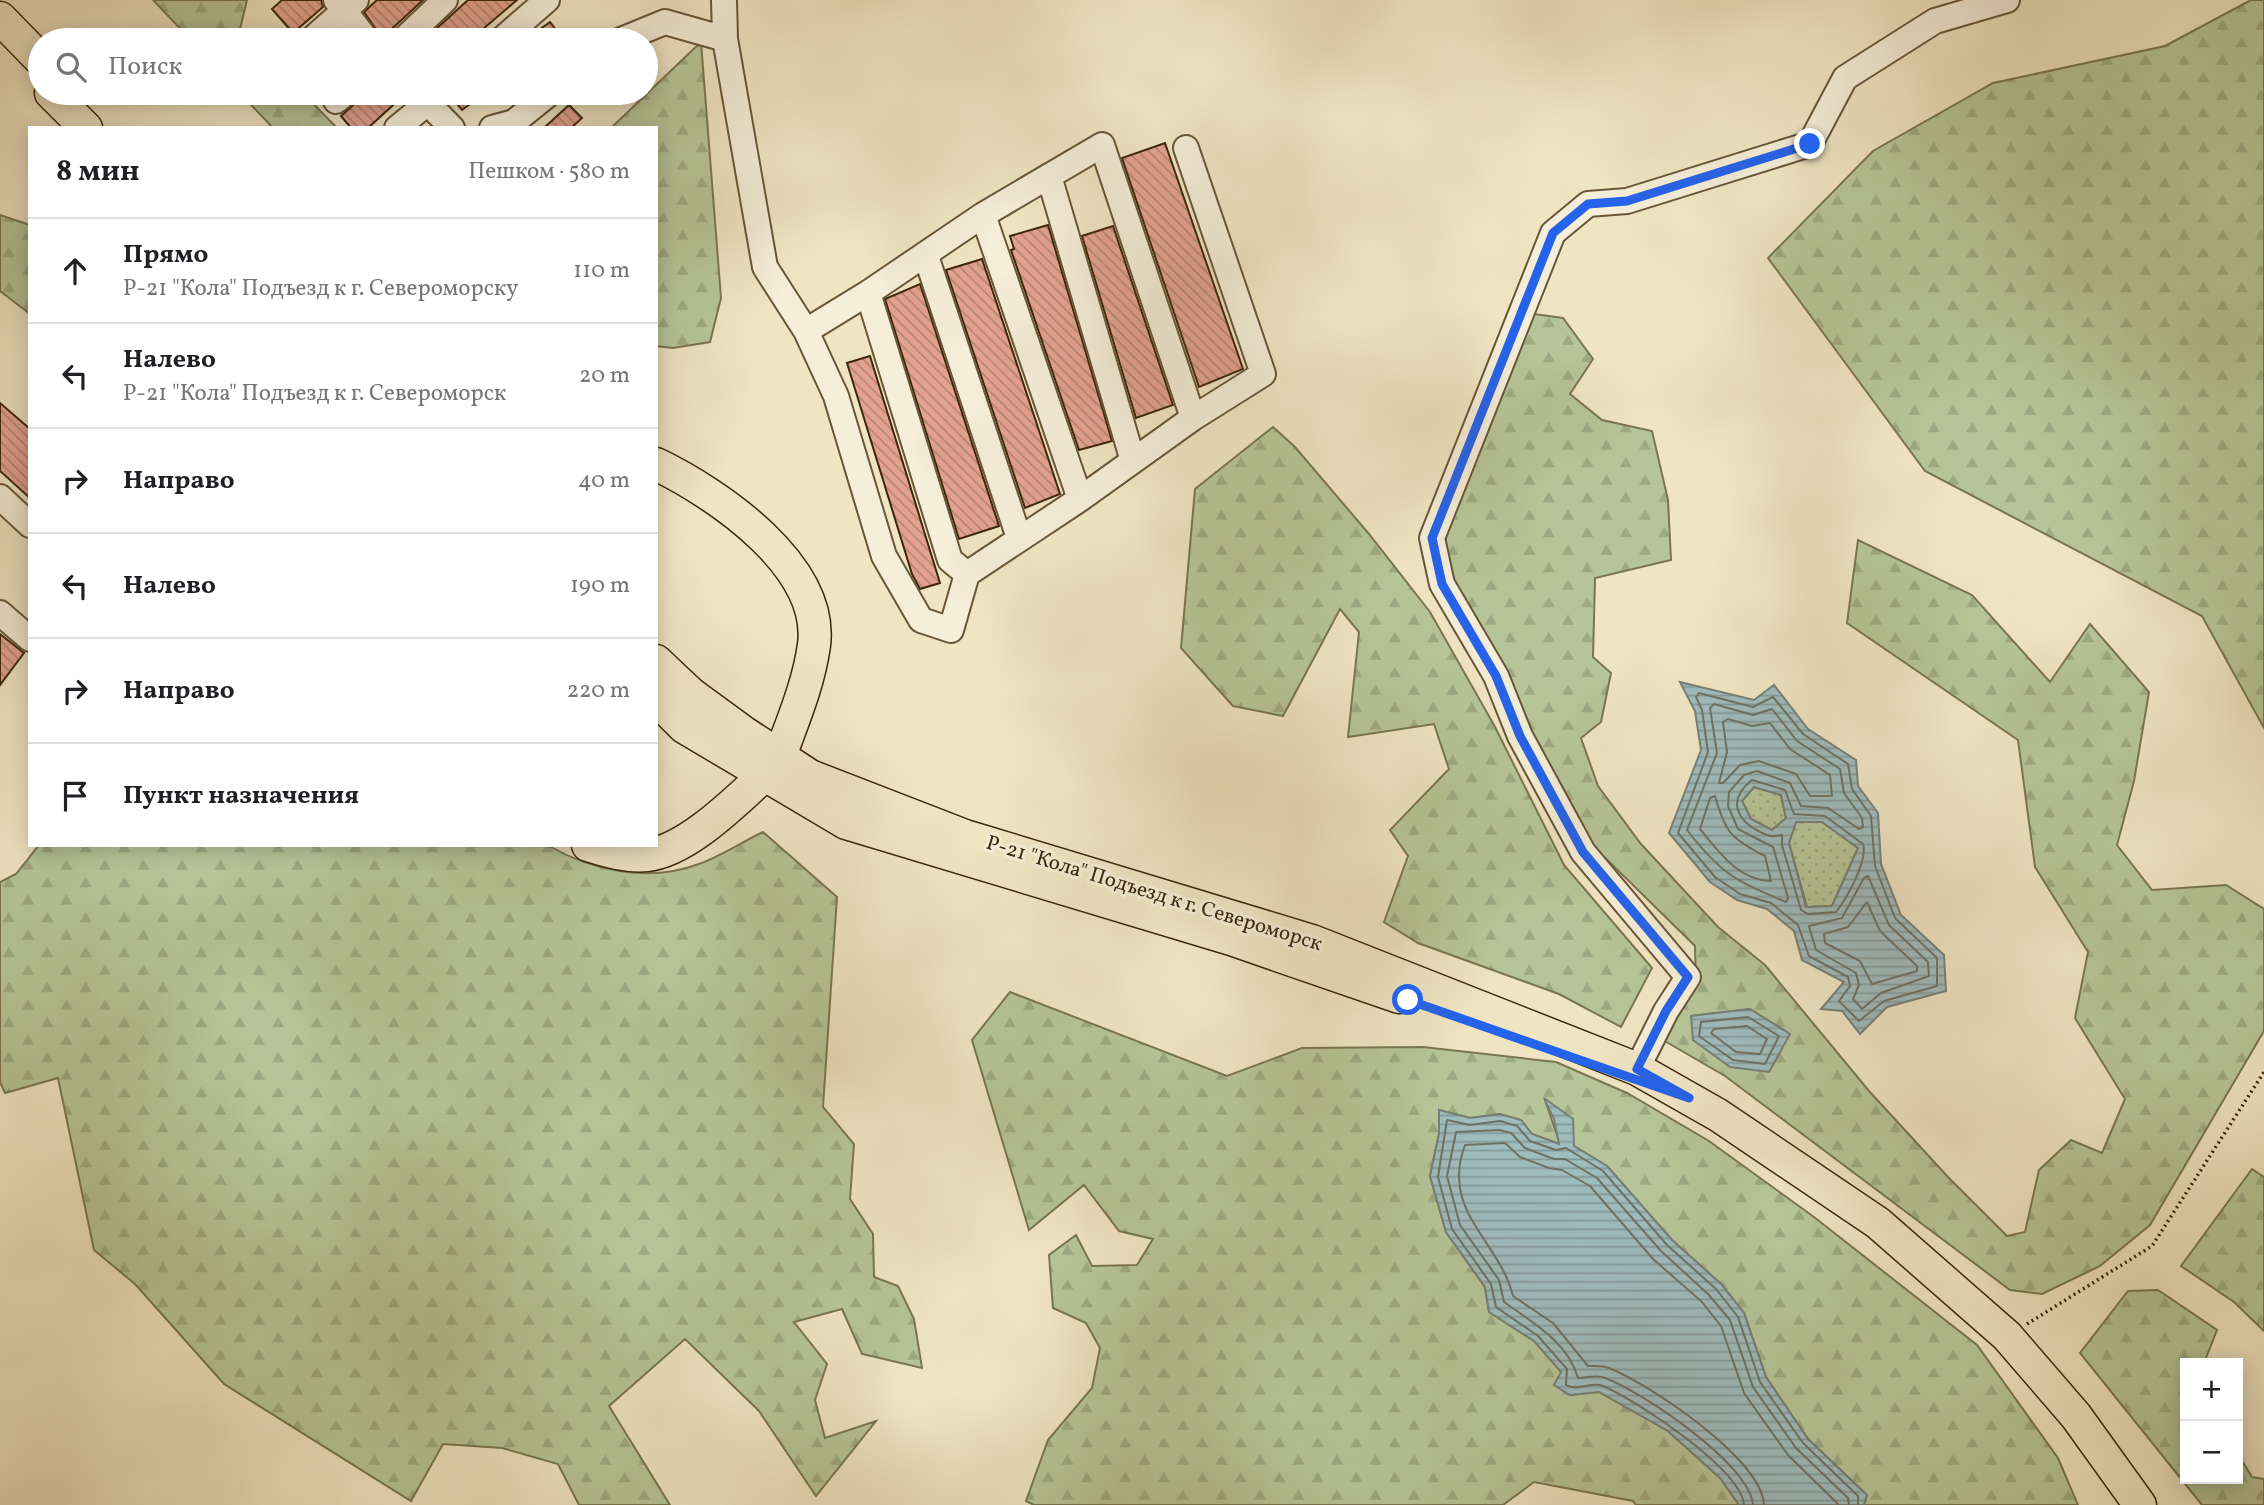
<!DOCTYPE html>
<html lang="ru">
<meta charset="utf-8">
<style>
body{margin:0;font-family:Vollkorn,serif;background:#f6f6f6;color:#202124}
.controls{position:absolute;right:21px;bottom:21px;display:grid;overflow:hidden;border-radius:0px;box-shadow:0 4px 18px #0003}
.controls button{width:63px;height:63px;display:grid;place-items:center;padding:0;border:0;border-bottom:2px solid #e0e0e0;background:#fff;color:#202124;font:35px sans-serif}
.stop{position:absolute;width:21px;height:21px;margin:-16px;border:5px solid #2563eb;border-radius:50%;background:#fff}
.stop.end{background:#2563eb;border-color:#fff;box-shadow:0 2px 7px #0008}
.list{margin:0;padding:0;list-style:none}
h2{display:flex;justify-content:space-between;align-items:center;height:91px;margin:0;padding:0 28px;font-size:30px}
h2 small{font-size:23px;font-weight:400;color:#757577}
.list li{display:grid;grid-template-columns:46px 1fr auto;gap:21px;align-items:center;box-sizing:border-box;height:105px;padding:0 28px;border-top:2px solid #e0e0e0}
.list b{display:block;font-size:26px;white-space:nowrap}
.list p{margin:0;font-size:23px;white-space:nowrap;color:#757577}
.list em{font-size:23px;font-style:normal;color:#757577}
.icon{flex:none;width:38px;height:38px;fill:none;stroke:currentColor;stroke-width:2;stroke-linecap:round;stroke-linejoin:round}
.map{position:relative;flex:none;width:2264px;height:1505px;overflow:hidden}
.search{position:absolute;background:#fff;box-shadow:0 4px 18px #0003;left:28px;top:28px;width:630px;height:77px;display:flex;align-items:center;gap:18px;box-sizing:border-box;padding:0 24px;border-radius:38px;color:#757577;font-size:26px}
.panel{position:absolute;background:#fff;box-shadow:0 4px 18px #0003;left:28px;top:126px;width:630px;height:721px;border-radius:0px}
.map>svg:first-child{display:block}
</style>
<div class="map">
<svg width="2264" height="1505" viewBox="0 0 2264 1505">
<defs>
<pattern id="grass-dots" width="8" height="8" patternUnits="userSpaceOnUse" patternTransform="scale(1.75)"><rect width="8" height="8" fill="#b6c597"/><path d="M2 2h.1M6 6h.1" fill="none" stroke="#9da981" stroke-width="1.8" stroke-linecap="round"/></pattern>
<pattern id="forest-firs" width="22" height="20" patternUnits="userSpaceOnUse" patternTransform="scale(1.75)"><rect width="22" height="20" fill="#b6c597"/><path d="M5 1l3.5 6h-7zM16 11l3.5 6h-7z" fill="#9da981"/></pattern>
<pattern id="water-rules" width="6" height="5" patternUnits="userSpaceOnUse" patternTransform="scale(1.75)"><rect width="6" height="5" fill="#9fbcbe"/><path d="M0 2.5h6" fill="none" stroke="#839999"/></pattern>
<pattern id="building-back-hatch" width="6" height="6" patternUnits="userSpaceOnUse" patternTransform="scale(1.75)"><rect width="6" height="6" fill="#e3a290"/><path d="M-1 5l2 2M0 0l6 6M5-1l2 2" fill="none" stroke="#b98474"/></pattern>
</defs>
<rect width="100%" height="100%" fill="#f0e5c3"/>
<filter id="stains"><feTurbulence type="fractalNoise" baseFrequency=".00286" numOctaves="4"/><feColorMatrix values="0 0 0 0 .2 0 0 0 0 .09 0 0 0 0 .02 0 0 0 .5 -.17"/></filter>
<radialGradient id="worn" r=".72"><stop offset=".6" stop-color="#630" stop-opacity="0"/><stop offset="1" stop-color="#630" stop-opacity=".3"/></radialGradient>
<path fill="url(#grass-dots)" stroke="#797650" stroke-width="2" d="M 1754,787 L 1781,795 L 1786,818 L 1772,830 L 1751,819 L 1742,801 Z
M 1796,822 L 1822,822 L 1858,848 L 1832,906 L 1807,907 L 1789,843 Z"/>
<path fill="url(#forest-firs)" stroke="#797650" stroke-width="2" fill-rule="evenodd" d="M 153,0 L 247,0 L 240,29 L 251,40 L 191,40 Z
M 2251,0 L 2264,0 L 2264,728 L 2202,616 L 1925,471 L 1768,258 L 1873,151 L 1993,83 L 2165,46 Z
M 701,42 L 721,298 L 710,342 L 673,348 L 656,346 L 656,128 L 611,128 Z
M 240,93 L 303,93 L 337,128 L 273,128 Z
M 0,215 L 30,225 L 30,314 L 0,291 Z
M 1534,314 L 1563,318 L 1593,359 L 1570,394 L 1602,420 L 1652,431 L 1668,500 L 1671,560 L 1595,578 L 1593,657 L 1611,673 L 1601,722 L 1581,738 L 1598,786 L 1641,844 L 1718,927 L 1765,965 L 1869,1091 L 1948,1177 L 2007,1236 L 2025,1232 L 2039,1170 L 2071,1140 L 2102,1153 L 2125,1099 L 2075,1018 L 2088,952 L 2035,867 L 2018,740 L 1847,623 L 1858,540 L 1972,595 L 2050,682 L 2090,624 L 2149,692 L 2134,781 L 2117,845 L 2152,890 L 2226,885 L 2264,909 L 2264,1031 L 2150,1225 L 2100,1266 L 2042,1294 L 2010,1290 L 1725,1076 L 1663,1040 L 1696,987 L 1695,946 L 1590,843 L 1451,578 L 1443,540 ZM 1750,1009 L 1790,1034 L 1691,1016 Z
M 1273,427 L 1295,447 L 1369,534 L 1430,612 L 1494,725 L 1564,865 L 1652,968 L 1621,1027 L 1559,994 L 1418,943 L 1384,922 L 1408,856 L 1390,830 L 1449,769 L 1434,724 L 1348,737 L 1359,632 L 1340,609 L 1283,716 L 1233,706 L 1181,648 L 1195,489 Z
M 763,832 L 837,897 L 823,1107 L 854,1144 L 850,1199 L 873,1234 L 874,1277 L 898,1286 L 914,1319 L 922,1368 L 862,1354 L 842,1309 L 794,1322 L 827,1364 L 815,1400 L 825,1438 L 876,1421 L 816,1496 L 759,1411 L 685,1339 L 609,1406 L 670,1505 L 579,1505 L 558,1464 L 502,1448 L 443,1444 L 411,1501 L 224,1384 L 135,1284 L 94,1250 L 58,1078 L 5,1093 L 0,1082 L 0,882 L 16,874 L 39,845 L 547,845 C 593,871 648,883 699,864 C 721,856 742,842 763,832 Z
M 1010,992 L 1227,1076 L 1302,1048 L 1423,1047 L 1556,1062 L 1627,1093 L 1709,1141 L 1814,1217 L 1977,1345 L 2058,1458 L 2078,1505 L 1864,1505 L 1867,1495 L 1808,1439 L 1766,1377 L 1744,1313 L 1721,1284 L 1672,1240 L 1607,1166 L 1574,1146 L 1545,1100 L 1560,1144 L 1532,1134 L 1521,1120 L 1500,1114 L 1470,1118 L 1439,1110 L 1439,1134 L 1430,1176 L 1446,1232 L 1485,1287 L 1489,1312 L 1534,1341 L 1562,1372 L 1554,1385 L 1570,1395 L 1599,1392 L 1668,1431 L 1720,1478 L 1739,1505 L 1636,1505 L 1633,1501 L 1534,1482 L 1503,1505 L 1034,1505 L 1026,1501 L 1048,1440 L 1092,1388 L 1100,1348 L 1086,1323 L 1053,1308 L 1049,1255 L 1076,1235 L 1092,1266 L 1137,1265 L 1153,1239 L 1119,1231 L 1084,1185 L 1029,1230 L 972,1040 Z
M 2252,1169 L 2264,1177 L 2264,1331 L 2234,1302 L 2181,1266 Z
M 2158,1290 L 2217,1330 L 2204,1363 L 2185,1363 L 2185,1479 L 2238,1479 L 2238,1454 L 2252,1477 L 2264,1479 L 2264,1505 L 2202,1505 L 2080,1353 L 2128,1291 Z"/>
<path fill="url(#water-rules)" stroke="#778076" stroke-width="2" fill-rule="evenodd" d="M 1680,682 L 1754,700 L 1774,685 L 1808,729 L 1856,760 L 1858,786 L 1878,813 L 1881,864 L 1901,915 L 1944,955 L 1946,991 L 1887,1007 L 1860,1034 L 1842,1011 L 1821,1009 L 1844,982 L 1802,960 L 1794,931 L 1767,909 L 1737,900 L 1710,882 L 1669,833 L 1701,750 L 1695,711 ZM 1754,787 L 1781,795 L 1786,818 L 1772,830 L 1751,819 L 1742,801 ZM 1796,822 L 1822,822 L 1858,848 L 1832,906 L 1806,907 L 1789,843 Z
M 1750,1009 L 1790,1034 L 1769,1072 L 1730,1067 L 1693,1040 L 1691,1016 Z
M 1544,1098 L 1573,1119 L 1574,1146 L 1607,1166 L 1672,1240 L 1721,1284 L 1744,1313 L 1766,1377 L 1808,1439 L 1867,1495 L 1864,1505 L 1739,1505 L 1720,1478 L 1668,1431 L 1599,1392 L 1570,1395 L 1554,1385 L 1561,1372 L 1534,1341 L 1489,1312 L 1485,1287 L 1446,1232 L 1430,1176 L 1439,1134 L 1439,1110 L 1470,1118 L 1500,1114 L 1521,1120 L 1532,1134 L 1559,1144 L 1554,1119 Z"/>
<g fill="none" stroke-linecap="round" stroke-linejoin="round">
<path stroke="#6e7264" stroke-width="2" d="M 1699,693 L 1753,707 L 1773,697 L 1803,734 L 1848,764 L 1852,789 L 1871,816 L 1875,866 L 1895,918 L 1937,958 L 1937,986 L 1884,1001 L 1859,1021 L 1839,1001 L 1850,986 L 1848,977 L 1809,956 L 1798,925 L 1771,903 L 1740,894 L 1715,877 L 1678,833 L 1708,752 L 1702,710 L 1696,697 Z
M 1714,704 L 1753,715 L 1772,709 L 1797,741 L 1840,769 L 1844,793 L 1862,818 L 1863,827 L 1859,829 L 1828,808 L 1801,806 L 1790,783 L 1757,771 L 1744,775 L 1729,792 L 1728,806 L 1738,829 L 1773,847 L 1788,898 L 1786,902 C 1736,881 1722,875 1687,830 L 1717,753 L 1710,708 Z
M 1728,719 L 1752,726 L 1770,723 L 1790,749 L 1830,775 L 1832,796 L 1810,796 L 1796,774 L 1759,761 L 1740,765 L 1723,783 L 1719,783 L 1727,752 L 1723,722 Z
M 1752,780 L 1785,790 L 1794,814 L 1825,816 L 1863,844 C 1868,861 1847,898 1836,912 L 1808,914 L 1801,910 L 1782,845 L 1782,835 C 1777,835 1773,838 1767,835 C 1739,824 1724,802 1752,780 Z
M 1715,796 C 1725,832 1731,839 1765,856 L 1771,881 C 1738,880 1719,852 1700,829 L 1710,798 Z
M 1868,876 L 1889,925 L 1928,962 L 1929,976 L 1881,993 L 1862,1009 L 1853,999 L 1859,985 L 1856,973 L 1816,950 L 1809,926 L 1842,918 L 1864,878 Z
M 1867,902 L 1880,931 L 1917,966 L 1917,971 L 1872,984 L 1860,961 L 1825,943 L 1824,934 L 1848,927 Z
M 1748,1017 L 1779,1036 L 1765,1064 L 1733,1060 L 1699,1036 L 1701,1022 Z
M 1747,1026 L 1767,1039 L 1760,1054 L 1736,1052 L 1711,1033 L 1714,1029 Z
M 1744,1505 C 1741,1469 1636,1400 1603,1386 C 1591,1381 1578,1392 1566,1385 L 1567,1369 L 1538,1336 L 1496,1307 L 1491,1284 L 1452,1229 L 1438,1177 L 1447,1120 L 1470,1125 L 1500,1121 L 1517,1126 L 1530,1141 L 1556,1150 L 1566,1148 L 1603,1171 L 1667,1245 L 1716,1289 L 1738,1317 L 1760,1382 L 1803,1443 L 1858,1496 L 1858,1505
M 1753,1505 C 1751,1465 1641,1391 1605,1378 C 1597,1374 1587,1378 1578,1378 C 1568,1342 1533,1323 1504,1302 L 1499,1280 L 1460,1225 L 1447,1176 L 1456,1132 L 1499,1130 L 1511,1133 L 1525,1148 L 1554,1159 L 1565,1159 L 1597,1178 L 1661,1251 L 1709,1295 L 1730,1320 L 1753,1387 L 1796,1448 L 1848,1498 L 1849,1505
M 1764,1505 C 1762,1459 1649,1384 1609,1368 C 1602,1365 1595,1366 1588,1366 L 1553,1323 L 1513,1296 C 1499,1240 1440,1211 1465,1145 L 1505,1143 L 1520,1157 L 1549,1168 L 1562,1170 L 1590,1186 L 1653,1259 L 1702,1302 L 1721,1326 L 1744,1393 L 1788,1455 L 1839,1505"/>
</g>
<path fill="url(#building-back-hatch)" stroke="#3c270a" stroke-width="2" d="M 282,0 L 321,0 L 323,7 L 293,33 L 272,9 Z
M 377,0 L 423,0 L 382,38 L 364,12 Z
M 468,0 L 517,0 L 470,40 L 424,40 Z
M 550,22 L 564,40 L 525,40 Z
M 367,93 L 404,95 L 368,128 L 351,128 L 341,116 Z
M 455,93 L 485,93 L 462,110 L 453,99 Z
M 569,105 L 582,118 L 571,128 L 544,128 Z
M 1165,143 L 1243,369 L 1199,387 L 1122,158 Z
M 1048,225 L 1112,441 L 1079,450 L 1011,250 L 1014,249 L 1010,236 Z
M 1113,226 L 1173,405 L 1136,418 L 1082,236 Z
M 982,259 L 1060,494 L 1025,508 L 946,270 Z
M 920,284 L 999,526 L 959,539 L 885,299 Z
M 870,356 L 940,583 L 920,589 L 912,574 L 847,363 Z
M 0,403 L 30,429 L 30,498 L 0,471 Z
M 0,634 L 24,653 L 0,685 Z"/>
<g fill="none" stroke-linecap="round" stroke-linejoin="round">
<g stroke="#695638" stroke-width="28">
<path id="minor" d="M 336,0 L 367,40
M 724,0 L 725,39 L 765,267 L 806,331 L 836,396 L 884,556 L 921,620 L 951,630 L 967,574 L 950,560 L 868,293 L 983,215 L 1102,145 L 1193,418
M 311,40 L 356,0
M 403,40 L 445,0
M 501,40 L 547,0
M 621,40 L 665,22 L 725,39
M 418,93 L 452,128
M 336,101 L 346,93
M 397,128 L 440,93
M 492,128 L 514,122 L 550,93
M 1049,176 L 1133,461
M 983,215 L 1080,499
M 926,256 L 1019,538
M 806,331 L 868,293
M 0,497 L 30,525
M 967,574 L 1080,499 L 1193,418 L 1263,374 L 1186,148
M 0,613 L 30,639
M 1637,1069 L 1666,1011 L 1688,977 L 1583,852 L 1520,736 L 1496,676 L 1442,584 L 1432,538 L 1553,233 L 1588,204 L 1627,201 L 1810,144 L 1845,78 L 1935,21 L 2007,0"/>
</g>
<g stroke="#3c270a" stroke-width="35">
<path id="major" d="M 0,18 L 40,59
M 51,93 L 86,128
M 656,464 C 718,494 824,566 814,645 C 809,682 794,718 781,753
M 656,661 L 691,694 L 743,732 L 810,776 L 965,836 L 1312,941 L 1637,1069 L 1718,1115 L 1878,1223 L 2007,1336 L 2076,1416 L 2140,1505
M 656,699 L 684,727 L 846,823 L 1231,939 L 1399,997
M 588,845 C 607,851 627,857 647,855 C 685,851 732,805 759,780"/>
</g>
<path stroke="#3c270a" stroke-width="3.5" stroke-dasharray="2 3.5" stroke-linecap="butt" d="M 2027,1324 L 2152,1246 L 2264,1072"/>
<use href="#minor" stroke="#f5eed8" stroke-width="24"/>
<use href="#major" stroke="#f0e5c3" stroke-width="32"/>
</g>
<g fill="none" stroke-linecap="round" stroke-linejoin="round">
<path stroke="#2563eb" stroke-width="9" d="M 1408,1000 L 1689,1098 L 1637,1069 L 1666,1011 L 1688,977 L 1583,852 L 1520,736 L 1496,676 L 1442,584 L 1432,538 L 1553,233 L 1588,204 L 1627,201 L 1810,144"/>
</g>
<g text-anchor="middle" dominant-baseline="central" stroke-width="6" stroke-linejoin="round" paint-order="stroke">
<g font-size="21" fill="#3c270a" stroke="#f5eed8">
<text transform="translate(1154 894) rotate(17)">Р-21 "Кола" Подъезд к г. Североморск</text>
</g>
</g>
<rect width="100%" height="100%" filter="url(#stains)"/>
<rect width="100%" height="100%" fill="url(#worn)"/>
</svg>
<div class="controls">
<button>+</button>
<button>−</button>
</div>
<div class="stop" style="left:1408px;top:1000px"></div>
<div class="stop end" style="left:1810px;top:144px"></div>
<div class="search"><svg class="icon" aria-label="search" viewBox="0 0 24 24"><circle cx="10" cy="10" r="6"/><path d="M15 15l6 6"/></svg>Поиск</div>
<section class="panel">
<h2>8 мин<small>Пешком · 580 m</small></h2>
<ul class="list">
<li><svg class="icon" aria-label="ahead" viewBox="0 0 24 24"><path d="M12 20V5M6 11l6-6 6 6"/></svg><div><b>Прямо</b><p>Р-21 &quot;Кола&quot; Подъезд к г. Североморску</p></div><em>110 m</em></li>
<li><svg class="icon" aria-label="left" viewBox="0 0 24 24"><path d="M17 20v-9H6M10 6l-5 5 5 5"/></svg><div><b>Налево</b><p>Р-21 &quot;Кола&quot; Подъезд к г. Североморск</p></div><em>20 m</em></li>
<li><svg class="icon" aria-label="right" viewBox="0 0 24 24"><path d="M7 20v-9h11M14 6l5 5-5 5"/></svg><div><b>Направо</b></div><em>40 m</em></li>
<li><svg class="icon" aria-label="left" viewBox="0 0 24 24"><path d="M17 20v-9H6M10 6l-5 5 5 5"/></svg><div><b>Налево</b></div><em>190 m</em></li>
<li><svg class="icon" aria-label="right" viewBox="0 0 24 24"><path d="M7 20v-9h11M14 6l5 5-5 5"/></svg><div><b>Направо</b></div><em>220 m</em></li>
<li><svg class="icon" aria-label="arrive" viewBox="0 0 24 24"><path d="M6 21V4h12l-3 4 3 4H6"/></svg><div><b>Пункт назначения</b></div></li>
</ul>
</section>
</div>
